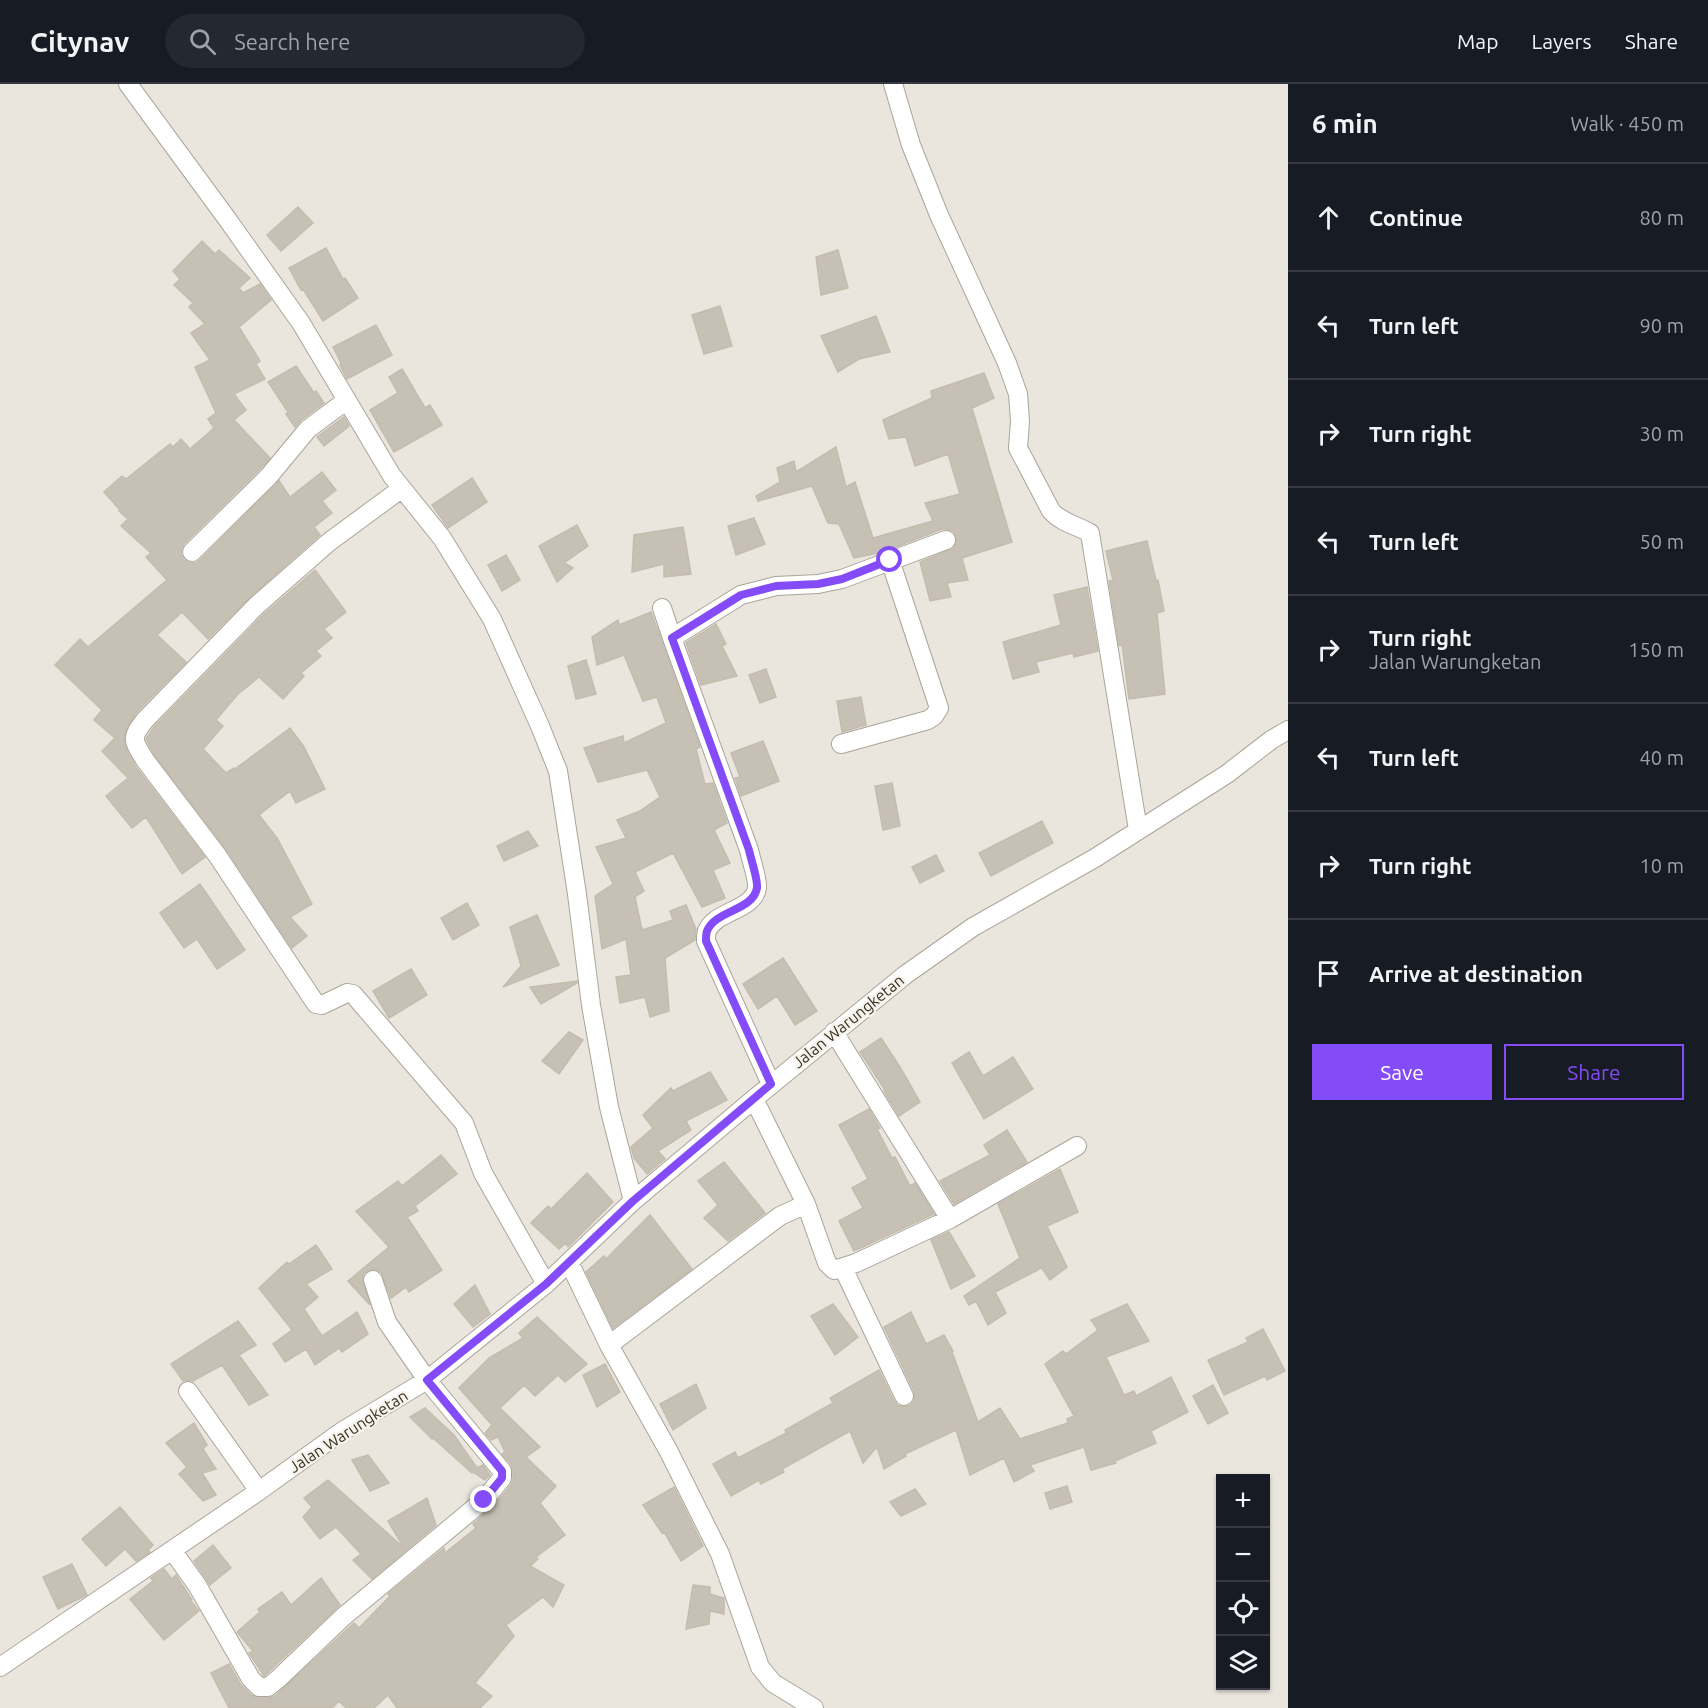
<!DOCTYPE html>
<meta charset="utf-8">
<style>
body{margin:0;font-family:Ubuntu,sans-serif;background:#242831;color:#f1f3f6}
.controls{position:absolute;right:18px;bottom:18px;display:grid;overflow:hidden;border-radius:0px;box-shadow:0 2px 4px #0004}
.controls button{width:54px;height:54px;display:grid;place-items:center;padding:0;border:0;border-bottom:2px solid #363941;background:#171b24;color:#f1f3f6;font:30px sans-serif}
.stop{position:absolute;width:18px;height:18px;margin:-14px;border:4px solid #844cf8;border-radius:50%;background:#fff}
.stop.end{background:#844cf8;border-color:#fff;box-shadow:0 2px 6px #0008}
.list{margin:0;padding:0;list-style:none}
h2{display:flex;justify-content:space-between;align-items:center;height:78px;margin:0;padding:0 24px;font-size:26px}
h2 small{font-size:20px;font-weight:400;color:#9ea1a6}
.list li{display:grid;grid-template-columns:39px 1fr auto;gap:18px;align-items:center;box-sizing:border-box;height:108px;padding:0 24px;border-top:2px solid #363941}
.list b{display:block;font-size:22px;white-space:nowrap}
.list p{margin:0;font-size:20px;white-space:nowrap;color:#9ea1a6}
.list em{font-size:20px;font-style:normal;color:#9ea1a6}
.actions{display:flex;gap:12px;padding:18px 24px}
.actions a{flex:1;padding:14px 0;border:2px solid #844cf8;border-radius:0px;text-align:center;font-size:21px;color:#844cf8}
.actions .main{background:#844cf8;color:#fff}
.icon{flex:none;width:33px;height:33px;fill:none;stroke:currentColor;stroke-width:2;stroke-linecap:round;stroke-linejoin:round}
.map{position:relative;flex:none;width:1288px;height:1624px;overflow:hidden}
header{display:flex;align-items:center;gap:36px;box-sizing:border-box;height:84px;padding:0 30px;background:#171b24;border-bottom:2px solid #363941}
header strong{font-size:28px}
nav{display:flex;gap:33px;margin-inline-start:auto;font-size:21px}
.search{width:420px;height:54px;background:#242831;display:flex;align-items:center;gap:15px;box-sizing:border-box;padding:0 21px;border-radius:33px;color:#9ea1a6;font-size:22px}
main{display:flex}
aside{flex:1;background:#171b24}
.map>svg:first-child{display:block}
</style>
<header>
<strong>Citynav</strong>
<div class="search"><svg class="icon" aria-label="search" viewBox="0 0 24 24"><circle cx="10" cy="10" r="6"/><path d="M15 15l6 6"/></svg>Search here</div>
<nav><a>Map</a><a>Layers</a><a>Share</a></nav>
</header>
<main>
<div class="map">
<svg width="1288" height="1624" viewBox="0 0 1288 1624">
<rect width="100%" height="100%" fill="#eae5dd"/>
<path fill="#c7c1b5" stroke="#c3bcaf" stroke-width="1.5" d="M 298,123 L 313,139 L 281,167 L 267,151 Z
M 202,157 L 215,170 L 219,166 L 250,194 L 239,204 L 243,209 L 260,200 L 271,216 L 239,243 L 260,277 L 256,280 L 265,295 L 234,310 L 246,326 L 234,336 L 270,374 L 261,384 L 184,460 L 181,466 L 181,471 L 184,476 L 190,479 L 195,479 L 200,476 L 279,397 L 290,413 L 322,388 L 336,406 L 322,417 L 332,429 L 314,443 L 320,451 L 249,514 L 208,555 L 182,528 L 157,551 L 186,578 L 136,629 L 127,643 L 124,658 L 128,669 L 136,683 L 205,773 L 182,790 L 146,733 L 132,744 L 106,712 L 128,694 L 102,667 L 115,654 L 94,636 L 102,626 L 55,581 L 80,555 L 88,563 L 167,496 L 146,473 L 151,469 L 121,442 L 128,435 L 119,427 L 120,426 L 104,408 L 122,392 L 126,395 L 170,360 L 173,363 L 181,355 L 190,365 L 214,344 L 208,335 L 216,329 L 195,283 L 210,276 L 191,249 L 205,240 L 189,223 L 193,219 L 174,201 L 180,195 L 173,187 Z
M 326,164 L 343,195 L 345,194 L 358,214 L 323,237 L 303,205 L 301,206 L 289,184 Z
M 838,166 L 848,204 L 821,211 L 816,173 Z
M 720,222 L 732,262 L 704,270 L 692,231 Z
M 876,232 L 890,268 L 859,275 L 838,288 L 821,252 Z
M 376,241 L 392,271 L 347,295 L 340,281 L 341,279 L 333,263 Z
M 296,282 L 314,309 L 316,307 L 324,319 L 301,336 L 295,343 L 286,330 L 288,328 L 268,298 Z
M 402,285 L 425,324 L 430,321 L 442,341 L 394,368 L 370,326 L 398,309 L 389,293 Z
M 984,289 L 994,314 L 972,324 L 1012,458 L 962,474 L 968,496 L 947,499 L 951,513 L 930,517 L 920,478 L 954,464 L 957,457 L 956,452 L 953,447 L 947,445 L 942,445 L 883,468 L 854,474 L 839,440 L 828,439 L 812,402 L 758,417 L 756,412 L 780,398 L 777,384 L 794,377 L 796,388 L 836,363 L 846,403 L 855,398 L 873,454 L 933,437 L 925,419 L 960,410 L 948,370 L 915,382 L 906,353 L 889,355 L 883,336 L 932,314 L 931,307 Z
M 344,333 L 349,342 L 324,362 L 317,353 Z
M 472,394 L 487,418 L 448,444 L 432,421 Z
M 754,434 L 765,460 L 736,471 L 728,442 Z
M 577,441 L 588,462 L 564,479 L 573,484 L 557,498 L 539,462 Z
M 683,443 L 691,490 L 664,493 L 664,480 L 632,488 L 634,451 Z
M 1147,457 L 1156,497 L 1158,496 L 1164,527 L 1157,529 L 1165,610 L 1129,615 L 1122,560 L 1119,561 L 1109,497 L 1113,496 L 1106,467 Z
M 506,471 L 520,496 L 502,507 L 488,481 Z
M 315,486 L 346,528 L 324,545 L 332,554 L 316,567 L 321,572 L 301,589 L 304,592 L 283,615 L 259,593 L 238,610 L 216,636 L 223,642 L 203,665 L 226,689 L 234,684 L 235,685 L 290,644 L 304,663 L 325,705 L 296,719 L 290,707 L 259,731 L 277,754 L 312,820 L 290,833 L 307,852 L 292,864 L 226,765 L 154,670 L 146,655 L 154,643 L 264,530 Z
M 1087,503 L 1098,567 L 1074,573 L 1073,569 L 1036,578 L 1039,588 L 1013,595 L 1003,558 L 1061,541 L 1054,511 Z
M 651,528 L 700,663 L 696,665 L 705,700 L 713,699 L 727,739 L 714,746 L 730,779 L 713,786 L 725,814 L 702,823 L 673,769 L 635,788 L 644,807 L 635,813 L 642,846 L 673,836 L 670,827 L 686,821 L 696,845 L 695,856 L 665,874 L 669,927 L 650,933 L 645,913 L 620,919 L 616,893 L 631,891 L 626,855 L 602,865 L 595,812 L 613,800 L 596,763 L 626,754 L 617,736 L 640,727 L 660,713 L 647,686 L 598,698 L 584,664 L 623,652 L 624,659 L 666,639 L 657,613 L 643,617 L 624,571 L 597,581 L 592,553 L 618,536 L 619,541 Z
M 716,540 L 726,560 L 722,562 L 737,592 L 701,601 L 686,559 Z
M 586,576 L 596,610 L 576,615 L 568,582 Z
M 766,585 L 776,613 L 760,619 L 749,591 Z
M 861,613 L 866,641 L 842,648 L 837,617 Z
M 763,657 L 779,697 L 741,712 L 735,694 L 740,693 L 731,669 Z
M 892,699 L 900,742 L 883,746 L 875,702 Z
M 1042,737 L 1053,759 L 991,792 L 979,769 Z
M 528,747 L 538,762 L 504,777 L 497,762 Z
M 936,771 L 944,787 L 920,799 L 912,783 Z
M 200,800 L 245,866 L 217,885 L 197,855 L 184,864 L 160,829 Z
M 467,819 L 479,841 L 453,856 L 441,834 Z
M 537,831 L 559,881 L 503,903 L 521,882 L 510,843 Z
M 783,874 L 817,927 L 795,941 L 777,912 L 758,925 L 743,900 Z
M 411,885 L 427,911 L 389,934 L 373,907 Z
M 577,897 L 577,899 L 541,920 L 530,903 Z
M 569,948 L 583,956 L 559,990 L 542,977 Z
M 881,954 L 900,983 L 920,1018 L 899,1032 L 884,1007 L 885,1006 L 860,968 Z
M 969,968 L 983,992 L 1013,973 L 1033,1005 L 984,1035 L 952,979 Z
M 710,988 L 727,1016 L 686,1037 L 691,1046 L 658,1067 L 665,1075 L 647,1090 L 634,1074 L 631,1063 L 653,1044 L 643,1031 L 671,1004 L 673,1007 Z
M 869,1025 L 880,1044 L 877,1045 L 892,1074 L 895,1073 L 910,1102 L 915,1099 L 934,1130 L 854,1167 L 839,1137 L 863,1124 L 852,1104 L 868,1095 L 839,1041 Z
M 1007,1046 L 1027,1078 L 954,1120 L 940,1097 L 990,1071 L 984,1061 Z
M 441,1071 L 457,1090 L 415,1122 L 418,1127 L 407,1133 L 442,1186 L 409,1208 L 406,1203 L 391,1214 L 381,1188 L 376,1185 L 369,1186 L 364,1189 L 362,1194 L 370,1221 L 348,1197 L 389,1163 L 356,1127 L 398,1097 L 402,1102 Z
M 724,1078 L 765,1129 L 728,1157 L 704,1134 L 718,1121 L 698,1097 Z
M 1060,1085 L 1078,1128 L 1047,1142 L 1067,1183 L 1050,1196 L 1041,1183 L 1038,1186 L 995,1208 L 1006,1229 L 988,1241 L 976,1217 L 969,1221 L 964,1212 L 1020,1174 L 998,1120 Z
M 587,1089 L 613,1118 L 568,1163 L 566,1159 L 559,1165 L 531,1139 L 548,1122 L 551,1125 Z
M 650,1131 L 692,1185 L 613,1244 L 586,1188 L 604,1172 L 606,1175 Z
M 949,1148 L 975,1192 L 951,1205 L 931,1156 Z
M 316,1161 L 332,1185 L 306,1200 L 318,1213 L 304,1225 L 322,1252 L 357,1228 L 368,1250 L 342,1268 L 339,1264 L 315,1281 L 306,1265 L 285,1278 L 273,1260 L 292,1246 L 259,1204 L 287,1178 L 289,1180 Z
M 475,1201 L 490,1230 L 473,1243 L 454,1220 Z
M 833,1220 L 858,1253 L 835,1271 L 811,1232 Z
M 1127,1220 L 1149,1257 L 1106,1273 L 1124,1311 L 1134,1307 L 1136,1312 L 1171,1293 L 1188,1328 L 1151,1347 L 1156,1359 L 1115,1377 L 1116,1379 L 1091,1386 L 1084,1363 L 1030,1381 L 1034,1387 L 1014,1398 L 1004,1374 L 970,1391 L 956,1346 L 905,1370 L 906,1372 L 884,1385 L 877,1363 L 863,1379 L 850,1347 L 782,1385 L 784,1388 L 761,1400 L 759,1396 L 731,1412 L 713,1380 L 735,1368 L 738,1374 L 786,1349 L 785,1346 L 833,1319 L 830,1314 L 879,1286 L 894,1317 L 897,1321 L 903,1323 L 909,1322 L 913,1319 L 915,1313 L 914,1307 L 884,1243 L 911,1228 L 926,1260 L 944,1251 L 953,1267 L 952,1268 L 978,1338 L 1000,1324 L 1020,1355 L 1068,1339 L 1067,1335 L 1074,1332 L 1045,1280 L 1063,1267 L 1066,1270 L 1098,1246 L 1091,1236 Z
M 537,1233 L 587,1280 L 565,1298 L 558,1291 L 535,1312 L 524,1301 L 500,1324 L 540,1363 L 526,1373 L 556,1402 L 540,1419 L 565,1451 L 536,1473 L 538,1475 L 530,1482 L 564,1501 L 553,1523 L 543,1513 L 506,1541 L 514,1552 L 475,1599 L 492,1612 L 480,1624 L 397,1624 L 388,1611 L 374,1624 L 346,1624 L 339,1617 L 332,1624 L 229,1624 L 211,1589 L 229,1580 L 241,1601 L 251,1611 L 259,1614 L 268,1614 L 275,1612 L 354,1539 L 359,1544 L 390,1512 L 388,1510 L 444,1464 L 445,1469 L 476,1444 L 473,1440 L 493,1423 L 511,1401 L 513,1395 L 513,1387 L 511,1380 L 502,1370 L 505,1368 L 498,1353 L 491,1356 L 485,1349 L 492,1341 L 459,1304 L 489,1274 L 523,1254 L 519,1249 Z
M 238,1237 L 256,1261 L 239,1271 L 268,1311 L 249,1321 L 222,1281 L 193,1297 L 188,1296 L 183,1297 L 171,1280 Z
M 1263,1245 L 1285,1287 L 1267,1296 L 1265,1292 L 1224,1311 L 1208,1276 L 1248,1258 L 1246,1254 Z
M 605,1280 L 620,1308 L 597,1323 L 583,1291 Z
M 696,1300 L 706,1324 L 673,1346 L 660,1320 Z
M 1213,1301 L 1228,1329 L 1208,1340 L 1193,1312 Z
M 425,1324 L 454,1351 L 477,1384 L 483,1381 L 490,1391 L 485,1396 L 473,1388 L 472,1389 L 433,1354 L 432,1355 L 410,1333 Z
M 194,1339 L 207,1361 L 203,1365 L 216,1385 L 202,1389 L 216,1411 L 203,1417 L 179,1390 L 187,1383 L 166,1359 Z
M 368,1371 L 389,1399 L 370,1407 L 352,1376 Z
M 328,1396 L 404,1464 L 388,1437 L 427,1414 L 436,1441 L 372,1495 L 353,1476 L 361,1470 L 336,1443 L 320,1455 L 303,1433 L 312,1423 L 304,1414 Z
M 1067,1402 L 1072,1418 L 1050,1425 L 1045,1409 Z
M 674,1403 L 703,1462 L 681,1477 L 664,1448 L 662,1449 L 643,1421 Z
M 915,1405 L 926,1420 L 901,1432 L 890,1418 Z
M 120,1423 L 153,1461 L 148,1466 L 150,1468 L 136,1477 L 125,1465 L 106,1482 L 82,1455 Z
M 213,1461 L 231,1484 L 210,1501 L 194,1477 Z
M 72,1480 L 87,1511 L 58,1525 L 43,1493 Z
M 164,1485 L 172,1495 L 176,1491 L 192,1516 L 191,1517 L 199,1527 L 164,1556 L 130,1515 L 153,1497 L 151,1494 Z
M 321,1494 L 340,1521 L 264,1592 L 249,1569 L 253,1567 L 237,1548 L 260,1528 L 258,1525 L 282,1508 L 291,1521 Z
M 693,1501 L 710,1503 L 710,1510 L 724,1514 L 724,1530 L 710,1527 L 709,1540 L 686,1545 Z"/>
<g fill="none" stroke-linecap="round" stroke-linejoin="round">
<g stroke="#aaa598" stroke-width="20">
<path id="minor" d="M 128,0 L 225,132 L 301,239 L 392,392 L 442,454 L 492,535 L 540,642 L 558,687 L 577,810 L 591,921 L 609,1023 L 633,1117
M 893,0 L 911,61 L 939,131 L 1007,279 L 1018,310 L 1020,337 L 1018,364 L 1051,427 C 1062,439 1076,441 1090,449 L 1138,746
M 401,405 L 329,458 L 256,522 L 145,636 C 130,655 133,656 145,676 L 217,771 L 316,920 L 322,921 L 347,909 L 353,910 L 464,1039 L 483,1089 L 546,1200
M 192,468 L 269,392 L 308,345 L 347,316
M 662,524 L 672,554 L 749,766 C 751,776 758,795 757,804 C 753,827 716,826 707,847 C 706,850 706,853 706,857 L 771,1000
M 672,554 L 741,511 L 776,502 L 818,500 L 842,495 L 946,456
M 841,660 L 928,636 L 934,632 L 939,624 L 890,476
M 834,948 L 950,1135
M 754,1015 L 806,1120 L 827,1179 L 834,1186 L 856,1179 L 950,1135 L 1077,1062
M 569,1178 L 609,1261 L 668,1366 L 720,1470 L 760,1583 L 773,1599 L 814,1624
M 843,1184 L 904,1312
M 609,1261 L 780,1132 L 806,1120
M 188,1307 L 259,1407
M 172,1466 L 197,1501 L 251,1595 L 259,1603 L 268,1603 L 278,1595 L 343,1533 L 484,1416 L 502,1394 L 502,1387 L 427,1296 L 387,1238 L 373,1196
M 0,1583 L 259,1407 L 341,1348 L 427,1296 L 546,1200 L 633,1117 L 754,1015 L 905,891 L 973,843 L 1095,774 L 1227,690 L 1271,656 L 1288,646"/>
</g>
<use href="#minor" stroke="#fff" stroke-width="18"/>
</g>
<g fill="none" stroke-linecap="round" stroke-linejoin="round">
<path stroke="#844cf8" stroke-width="8" d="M 484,1416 L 502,1394 L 502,1387 L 427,1296 L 546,1200 L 633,1117 L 771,1000 L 706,857 C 706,853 706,850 707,847 C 715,826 753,827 757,804 C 758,795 751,776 749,766 L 672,554 L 741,511 L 776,502 L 818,500 L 842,495 L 890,476"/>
</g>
<g text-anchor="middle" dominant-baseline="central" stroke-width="4.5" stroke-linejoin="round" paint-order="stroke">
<g font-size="16" fill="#39341e" stroke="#f6f2ed">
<text transform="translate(848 937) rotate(-39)">Jalan Warungketan</text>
<text transform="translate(348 1347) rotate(-33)">Jalan Warungketan</text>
</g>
</g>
</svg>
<div class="controls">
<button>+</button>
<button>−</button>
<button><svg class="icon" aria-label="locate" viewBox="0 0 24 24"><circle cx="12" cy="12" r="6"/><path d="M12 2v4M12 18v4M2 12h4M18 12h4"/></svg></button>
<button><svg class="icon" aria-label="layers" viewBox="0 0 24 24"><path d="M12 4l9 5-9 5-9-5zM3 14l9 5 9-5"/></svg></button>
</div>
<div class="stop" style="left:890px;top:476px"></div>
<div class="stop end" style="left:484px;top:1416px"></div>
</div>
<aside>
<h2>6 min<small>Walk · 450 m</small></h2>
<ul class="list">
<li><svg class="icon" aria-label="ahead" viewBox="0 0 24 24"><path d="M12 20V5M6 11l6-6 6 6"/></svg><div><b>Continue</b></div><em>80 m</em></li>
<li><svg class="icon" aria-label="left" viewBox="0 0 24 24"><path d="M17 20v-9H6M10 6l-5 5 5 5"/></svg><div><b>Turn left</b></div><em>90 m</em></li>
<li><svg class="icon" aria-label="right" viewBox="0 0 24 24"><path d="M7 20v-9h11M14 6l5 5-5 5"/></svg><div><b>Turn right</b></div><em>30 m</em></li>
<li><svg class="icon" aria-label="left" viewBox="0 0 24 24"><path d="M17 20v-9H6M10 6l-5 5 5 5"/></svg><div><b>Turn left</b></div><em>50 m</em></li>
<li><svg class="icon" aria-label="right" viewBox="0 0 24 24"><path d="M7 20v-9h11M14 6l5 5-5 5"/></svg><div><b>Turn right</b><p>Jalan Warungketan</p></div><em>150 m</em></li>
<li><svg class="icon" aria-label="left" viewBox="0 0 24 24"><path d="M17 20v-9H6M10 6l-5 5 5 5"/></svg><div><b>Turn left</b></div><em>40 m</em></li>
<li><svg class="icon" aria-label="right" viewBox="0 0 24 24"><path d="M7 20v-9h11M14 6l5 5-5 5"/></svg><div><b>Turn right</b></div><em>10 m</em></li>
<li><svg class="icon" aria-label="arrive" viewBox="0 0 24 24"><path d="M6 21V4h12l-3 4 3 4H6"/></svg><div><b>Arrive at destination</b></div></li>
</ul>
<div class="actions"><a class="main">Save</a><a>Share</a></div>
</aside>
</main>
